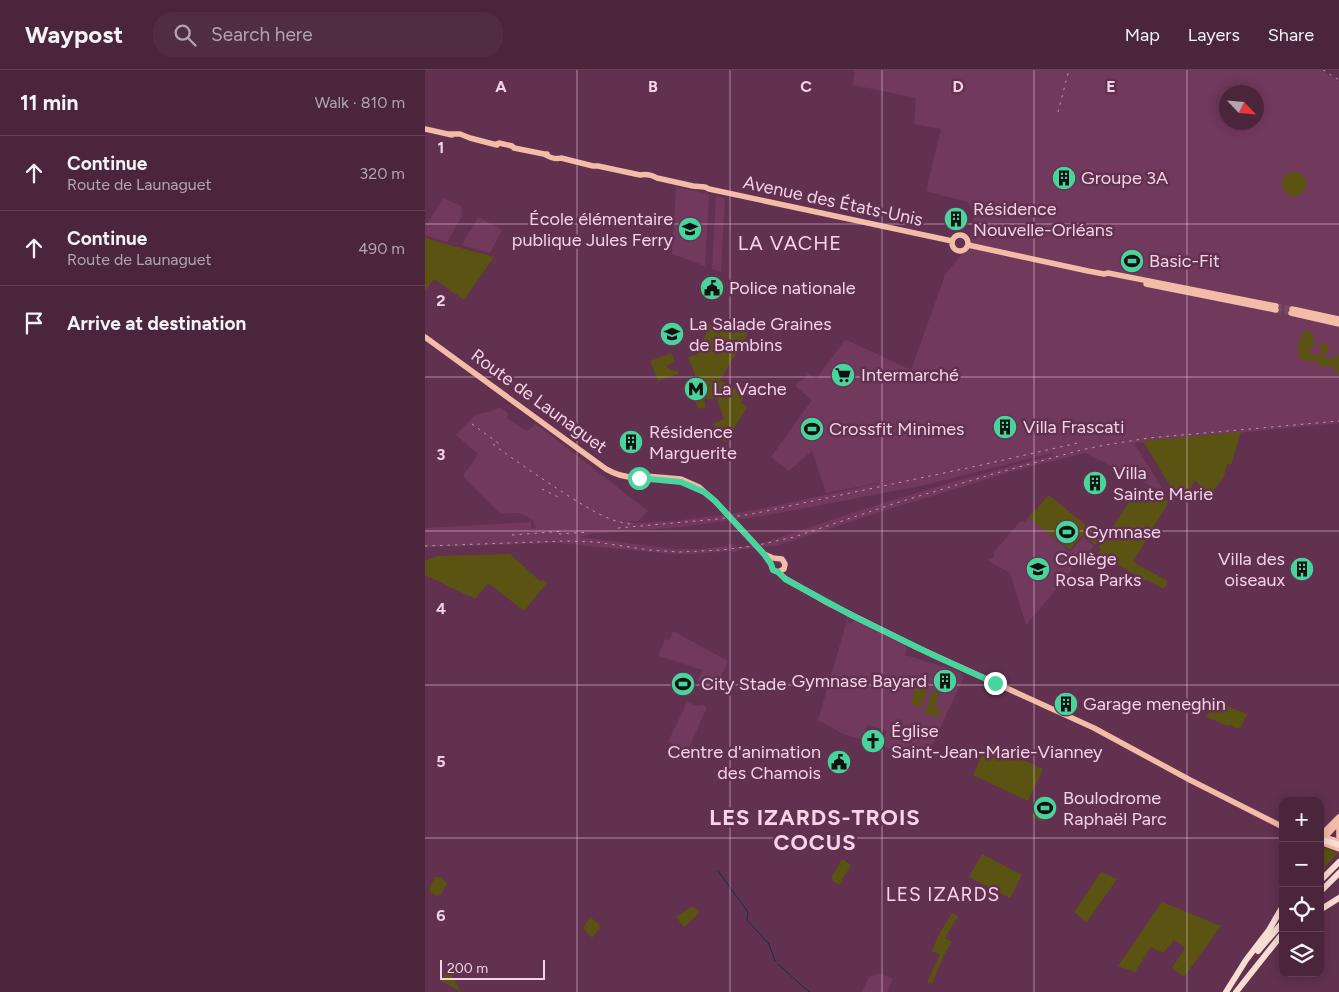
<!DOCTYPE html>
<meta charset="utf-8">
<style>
body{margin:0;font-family:Figtree,sans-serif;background:#512d43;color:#f1f3f6}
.controls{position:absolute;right:15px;bottom:15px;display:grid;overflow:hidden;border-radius:10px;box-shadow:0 2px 12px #0003}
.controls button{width:45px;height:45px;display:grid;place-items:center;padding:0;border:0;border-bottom:1px solid #614256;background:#4a253c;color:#f1f3f6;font:25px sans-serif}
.compass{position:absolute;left:794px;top:15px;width:45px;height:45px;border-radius:50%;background:#4a253c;box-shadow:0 2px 12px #0003;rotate:116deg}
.scale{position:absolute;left:15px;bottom:12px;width:105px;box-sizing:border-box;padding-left:5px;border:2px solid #f2d3e5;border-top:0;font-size:14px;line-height:18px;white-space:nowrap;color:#f2d3e5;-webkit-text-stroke:4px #623150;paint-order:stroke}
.stop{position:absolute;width:15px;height:15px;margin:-11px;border:4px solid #48d49d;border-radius:50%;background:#fff}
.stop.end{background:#48d49d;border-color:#fff;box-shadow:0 1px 5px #0008}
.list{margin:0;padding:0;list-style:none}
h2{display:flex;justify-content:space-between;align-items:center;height:65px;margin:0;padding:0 20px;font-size:21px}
h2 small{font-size:16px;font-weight:400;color:#b2a5af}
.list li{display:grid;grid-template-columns:32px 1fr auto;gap:15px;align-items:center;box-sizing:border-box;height:75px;padding:0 20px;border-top:1px solid #614256}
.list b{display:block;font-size:19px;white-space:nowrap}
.list p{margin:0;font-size:16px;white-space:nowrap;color:#b2a5af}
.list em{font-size:16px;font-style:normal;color:#b2a5af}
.icon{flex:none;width:28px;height:28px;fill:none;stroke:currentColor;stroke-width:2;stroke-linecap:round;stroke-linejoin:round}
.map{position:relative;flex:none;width:914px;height:922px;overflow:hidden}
header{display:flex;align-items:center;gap:30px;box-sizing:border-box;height:70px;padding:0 25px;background:#4a253c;border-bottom:1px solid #614256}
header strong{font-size:24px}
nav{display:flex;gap:28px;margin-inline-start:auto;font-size:18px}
.search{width:350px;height:45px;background:#512d43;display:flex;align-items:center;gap:12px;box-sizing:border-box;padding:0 18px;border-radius:20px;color:#b2a5af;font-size:19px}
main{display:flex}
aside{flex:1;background:#4a253c}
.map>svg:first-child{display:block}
</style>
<header>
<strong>Waypost</strong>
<div class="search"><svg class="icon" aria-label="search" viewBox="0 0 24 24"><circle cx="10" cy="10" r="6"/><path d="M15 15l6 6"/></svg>Search here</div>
<nav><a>Map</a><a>Layers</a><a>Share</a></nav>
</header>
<main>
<aside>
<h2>11 min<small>Walk · 810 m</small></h2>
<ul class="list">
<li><svg class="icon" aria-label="ahead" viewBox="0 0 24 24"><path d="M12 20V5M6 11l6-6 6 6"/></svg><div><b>Continue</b><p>Route de Launaguet</p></div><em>320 m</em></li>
<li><svg class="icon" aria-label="ahead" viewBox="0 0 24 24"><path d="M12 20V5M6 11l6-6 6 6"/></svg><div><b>Continue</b><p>Route de Launaguet</p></div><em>490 m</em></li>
<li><svg class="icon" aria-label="arrive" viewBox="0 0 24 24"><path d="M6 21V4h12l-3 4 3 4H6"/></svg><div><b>Arrive at destination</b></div></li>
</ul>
</aside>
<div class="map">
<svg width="914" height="922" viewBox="0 0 914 922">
<rect width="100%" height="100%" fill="#623150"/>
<path fill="#71395c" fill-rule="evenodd" d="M 430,0 L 896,0 L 914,11 L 914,353 L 709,373 L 737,418 L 736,421 L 660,383 L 599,398 L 471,437 L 351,476 L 342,477 L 341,476 L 313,480 L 311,483 L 306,481 L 270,484 L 246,484 L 134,473 L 0,477 L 0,458 L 106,452 L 106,459 L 111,458 L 108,450 L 94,443 L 76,444 L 38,406 L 53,384 L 31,365 L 50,345 L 69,340 L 75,337 L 84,344 L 82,348 L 102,361 L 111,354 L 223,441 L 213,451 L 202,451 L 208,453 L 249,451 L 297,445 L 335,439 L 474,409 L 401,423 L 387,381 L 364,401 L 346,387 L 387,330 L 370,316 L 375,310 L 377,311 L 381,306 L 380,303 L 381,302 L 391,309 L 420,270 L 424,271 L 486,300 L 520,205 L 536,185 L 545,180 L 546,164 L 549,145 L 543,132 L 501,121 L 516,59 L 489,54 L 491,28 L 428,15 ZM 802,22 L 832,22 L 832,52 L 802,52 ZM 627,383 L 628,385 L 535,410 L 445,437 L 338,473 L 313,477 L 304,473 L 303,476 L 274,479 L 248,479 L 155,467 L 166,464 L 257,457 L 344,445 L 500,415 Z
M 251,117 L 284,124 L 280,196 L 247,184 Z
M 291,126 L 300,128 L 296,202 L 287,199 Z
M 18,128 L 36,136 L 37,146 L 22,172 L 0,165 L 0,157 Z
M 53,147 L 77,160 L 65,183 L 37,175 Z
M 604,447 L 645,482 L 658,467 L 669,476 L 654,495 L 652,494 L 601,555 L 585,503 L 562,490 L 564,488 L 567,489 L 569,486 L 568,483 L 595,452 L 598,451 L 599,452 Z
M 423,547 L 424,548 L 423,553 L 425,553 L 428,551 L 431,551 L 480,575 L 482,580 L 480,585 L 495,589 L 495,590 L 530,600 L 537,603 L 536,606 L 539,607 L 501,688 L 461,678 L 458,674 L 462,661 L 442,655 L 438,670 L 418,664 L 393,650 Z
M 248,561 L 303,591 L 289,622 L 282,619 L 283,617 L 272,612 L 278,600 L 233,586 L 240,569 L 244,570 Z
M 262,632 L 272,636 L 278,635 L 282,637 L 264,678 L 259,680 L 243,672 Z
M 454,903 L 457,904 L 468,909 L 462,922 L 437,922 L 444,907 Z"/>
<path fill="#5a5311" d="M857 114a12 12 0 1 1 24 0a12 12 0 1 1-24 0Z
M 0,168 L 32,177 L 69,187 L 39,230 L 9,209 L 0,221 Z
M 285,255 L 314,259 L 323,263 L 295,310 L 320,324 L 316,333 L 322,337 L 301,372 L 294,367 L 294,361 L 287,354 L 299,349 L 291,327 L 283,330 L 282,328 L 279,329 L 281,337 L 273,339 L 266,316 L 273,312 L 263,287 L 271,285 Z
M 880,260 L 887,262 L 890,274 L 884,280 L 885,284 L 895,285 L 897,281 L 893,277 L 896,273 L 901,274 L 904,278 L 904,280 L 900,284 L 900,287 L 903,289 L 911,287 L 914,282 L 914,304 L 911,303 L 909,297 L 895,296 L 888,290 L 881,291 L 875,289 C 871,278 873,269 880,260 Z
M 246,283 L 250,292 L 241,296 L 245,300 L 253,301 L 253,304 L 233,311 L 225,291 Z
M 816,362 L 806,395 L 802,394 L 799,406 L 796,411 L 792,415 L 785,427 L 777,432 L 774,432 L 776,417 L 772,412 L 769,411 L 761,432 L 750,424 L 718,371 Z
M 720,420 L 744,431 L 708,492 L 743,511 L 739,519 L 722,510 L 721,511 L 673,483 L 676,480 L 674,477 L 709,425 Z
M 624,425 L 675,467 L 670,475 L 658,465 L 645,480 L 605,449 L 604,447 Z
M 85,484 L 116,512 L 118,510 L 122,513 L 99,541 L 63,513 L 50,529 L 0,505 L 0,491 L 12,486 Z
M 257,603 L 266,607 L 258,625 L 249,621 Z
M 491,617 L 502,620 L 496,637 L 486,634 Z
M 507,621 L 514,623 L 510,637 L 507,637 L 516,640 L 514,647 L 500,643 Z
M 802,636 L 822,644 L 816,657 L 813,659 L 805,655 L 803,656 L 781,647 C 784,641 795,638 802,636 Z
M 562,673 L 618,699 L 603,731 L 548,705 Z
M 616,728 L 625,733 L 628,732 L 631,733 L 627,743 L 621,743 L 617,752 L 606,747 Z
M 895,776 L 913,783 L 895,802 Z
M 557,784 L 597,805 L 585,828 L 544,807 Z
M 417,789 L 426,795 L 414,815 L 409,812 L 406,808 Z
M 676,802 L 692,809 L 662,852 L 649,842 Z
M 10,807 L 15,807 L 22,813 L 16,824 L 13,826 L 5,822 L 4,819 Z
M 737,832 L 796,856 L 759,907 L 747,898 L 760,878 L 749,870 L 738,883 L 726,877 L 710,902 L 693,896 Z
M 267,836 L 275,842 L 259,857 L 251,847 Z
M 527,843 L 533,846 L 520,868 L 527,872 L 519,885 L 507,914 L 502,912 L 515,885 L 507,881 L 513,866 Z
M 165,847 L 174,854 L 175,858 L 167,868 L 158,858 Z
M 21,901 L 25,902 L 36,922 L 16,911 Z"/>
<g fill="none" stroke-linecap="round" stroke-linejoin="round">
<path stroke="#093442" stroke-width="1" d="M 293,801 L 323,842 L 322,850 L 344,874 L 350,891
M 353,894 L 384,922"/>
<path stroke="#784966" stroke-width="5.5" stroke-dasharray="5.5 3" stroke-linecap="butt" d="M 851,236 L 867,239
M 851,240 L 866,243"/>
<path stroke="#f2bca6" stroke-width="5.5" d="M 0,59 L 27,65
M 24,64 L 35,64 L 45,68 L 72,75
M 71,74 L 74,73 L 87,76 L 89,78 L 119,84 L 122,84
M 119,84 C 124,87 130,90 136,88 L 168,96 L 173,96 L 215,105 C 221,104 227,105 232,108 L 268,116 L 280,117 L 284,119 L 527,171
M527 173a8 8 0 1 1 16 0a8 8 0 1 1-16 0Z
M 543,175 L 663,201 L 679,204 L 683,203 L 851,236
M 721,214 L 851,240
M 867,239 L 914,249
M 866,243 L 914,254
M 0,267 L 181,399 C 193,406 206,409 220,406 L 256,409 L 274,417 L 290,431 L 339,484 L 346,494 L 348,500 L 353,502 L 359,499 L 360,494 L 357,489 L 348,488 L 339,484
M 353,502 L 361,509 L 403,533 L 489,576 L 669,658 L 765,710 L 858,757
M 914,759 L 914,766
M 895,766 L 914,747
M 897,766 L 914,772
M 895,769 L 900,767 L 914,752
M 895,772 L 914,779"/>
<path stroke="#f8ddd3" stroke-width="6" d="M 895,771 L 902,771 L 914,775
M 895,811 L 914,792
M 895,822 L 914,803
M 895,840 L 914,828
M 833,881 L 858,852
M 801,922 L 821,890 L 844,860 L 858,836
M 811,922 L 858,863"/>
<path stroke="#be98af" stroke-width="1" stroke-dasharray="2.5 5" stroke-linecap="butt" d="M 898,0 L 914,10
M 633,42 L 644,0
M 47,354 L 76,375
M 68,374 C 93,393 119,410 145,427 C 165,439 182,451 205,454
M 117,419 L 133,427
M 193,458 L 293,449 L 327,444 L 561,394 L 657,372
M 134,464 L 163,462
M 87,465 L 140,461
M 0,476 L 140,471 L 171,472 L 224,480 L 254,482 L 296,480 L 329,476 L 369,467 L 471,433 L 568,404 L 656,380 L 680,375 L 724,368 L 914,351"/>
</g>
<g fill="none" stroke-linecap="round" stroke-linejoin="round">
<path stroke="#48d49d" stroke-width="6" d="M 214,408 L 256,412 L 279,422 L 290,431 L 339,484 L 346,494 L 348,500 L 353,502 L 360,509 L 428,546 L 510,586 L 570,613"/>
</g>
<path fill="none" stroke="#f2d3e5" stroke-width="1" stroke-opacity="0.55" d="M 152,0 L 152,922M 305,0 L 305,922M 457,0 L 457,922M 609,0 L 609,922M 762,0 L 762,922M 0,154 L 914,154M 0,307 L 914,307M 0,461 L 914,461M 0,615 L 914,615M 0,768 L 858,768M 895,768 L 914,768"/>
<defs>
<g id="building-disc" transform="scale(1.25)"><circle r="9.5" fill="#48d49d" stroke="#623150"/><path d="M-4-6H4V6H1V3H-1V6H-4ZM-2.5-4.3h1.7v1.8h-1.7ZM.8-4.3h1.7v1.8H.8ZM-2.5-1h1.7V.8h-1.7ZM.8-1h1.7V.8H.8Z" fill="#111"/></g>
<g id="school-disc" transform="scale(1.25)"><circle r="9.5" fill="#48d49d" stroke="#623150"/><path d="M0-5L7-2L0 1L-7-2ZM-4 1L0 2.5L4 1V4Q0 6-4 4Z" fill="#111"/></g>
<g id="stadium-disc" transform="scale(1.25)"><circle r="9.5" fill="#48d49d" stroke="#623150"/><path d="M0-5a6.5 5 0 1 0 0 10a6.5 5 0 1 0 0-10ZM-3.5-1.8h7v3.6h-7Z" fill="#111"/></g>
<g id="civic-disc" transform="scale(1.25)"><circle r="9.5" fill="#48d49d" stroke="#623150"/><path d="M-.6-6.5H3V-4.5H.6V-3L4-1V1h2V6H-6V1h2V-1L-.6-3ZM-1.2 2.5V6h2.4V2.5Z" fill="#111"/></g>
<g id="supermarket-disc" transform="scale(1.25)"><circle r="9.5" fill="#48d49d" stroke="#623150"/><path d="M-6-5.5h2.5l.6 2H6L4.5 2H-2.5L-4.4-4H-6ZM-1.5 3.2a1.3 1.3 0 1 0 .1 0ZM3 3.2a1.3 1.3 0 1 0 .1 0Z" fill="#111"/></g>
<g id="metro-disc" transform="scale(1.25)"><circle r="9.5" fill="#48d49d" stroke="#623150"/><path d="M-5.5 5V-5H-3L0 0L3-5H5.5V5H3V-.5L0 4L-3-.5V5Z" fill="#111"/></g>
<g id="church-disc" transform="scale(1.25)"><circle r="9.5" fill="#48d49d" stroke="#623150"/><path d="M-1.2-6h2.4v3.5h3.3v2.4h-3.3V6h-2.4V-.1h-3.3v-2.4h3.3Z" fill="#111"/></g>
</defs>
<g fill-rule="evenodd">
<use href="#building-disc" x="639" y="108"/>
<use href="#building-disc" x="531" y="149"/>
<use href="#school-disc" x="265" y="159"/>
<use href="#stadium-disc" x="707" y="191"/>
<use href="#civic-disc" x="287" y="218"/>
<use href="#school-disc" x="247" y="264"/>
<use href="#supermarket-disc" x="418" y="305"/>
<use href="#metro-disc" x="271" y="319"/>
<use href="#building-disc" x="580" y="357"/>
<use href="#stadium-disc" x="387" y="359"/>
<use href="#building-disc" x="206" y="372"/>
<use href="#building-disc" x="670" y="413"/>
<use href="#stadium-disc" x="642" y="462"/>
<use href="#school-disc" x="613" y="499"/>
<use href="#building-disc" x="877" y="499"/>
<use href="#building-disc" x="520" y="611"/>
<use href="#stadium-disc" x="258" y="614"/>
<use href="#building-disc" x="641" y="634"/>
<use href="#church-disc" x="448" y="671"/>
<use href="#civic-disc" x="414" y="692"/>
<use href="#stadium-disc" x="620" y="738"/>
</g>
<g text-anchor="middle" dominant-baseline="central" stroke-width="5" stroke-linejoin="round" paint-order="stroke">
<g font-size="18" fill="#f2d3e5" stroke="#623150" text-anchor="start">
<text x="656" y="108">Groupe 3A</text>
<text x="548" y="139">Résidence<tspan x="548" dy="21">Nouvelle-Orléans</tspan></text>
<text x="248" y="149" text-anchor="end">École élémentaire<tspan x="248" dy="21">publique Jules Ferry</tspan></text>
<text x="724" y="191">Basic-Fit</text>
<text x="304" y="218">Police nationale</text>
<text x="264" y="254">La Salade Graines<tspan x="264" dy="21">de Bambins</tspan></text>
<text x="436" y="305">Intermarché</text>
<text x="288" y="319">La Vache</text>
<text x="598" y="357">Villa Frascati</text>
<text x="404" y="359">Crossfit Minimes</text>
<text x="224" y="362">Résidence<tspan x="224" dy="21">Marguerite</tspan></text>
<text x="688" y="403">Villa<tspan x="688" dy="21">Sainte Marie</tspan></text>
<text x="660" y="462">Gymnase</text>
<text x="630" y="489">Collège<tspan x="630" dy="21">Rosa Parks</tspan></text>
<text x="860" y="489" text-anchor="end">Villa des<tspan x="860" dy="21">oiseaux</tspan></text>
<text x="502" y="611" text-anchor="end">Gymnase Bayard</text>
<text x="276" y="614">City Stade</text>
<text x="658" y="634">Garage meneghin</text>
<text x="466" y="661">Église<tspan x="466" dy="21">Saint-Jean-Marie-Vianney</tspan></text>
<text x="396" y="682" text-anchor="end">Centre d'animation<tspan x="396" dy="21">des Chamois</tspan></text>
<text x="638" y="728">Boulodrome<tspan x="638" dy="21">Raphaël Parc</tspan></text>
</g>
<g font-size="18" fill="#f2d3e5" stroke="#623150">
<text transform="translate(408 131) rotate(12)">Avenue des États-Unis</text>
<text transform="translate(114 331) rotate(36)">Route de Launaguet</text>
</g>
<g font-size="19" letter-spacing="1" fill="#f9d4e9" stroke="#623150">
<text x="518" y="824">LES IZARDS</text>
</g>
<g font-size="20" letter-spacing="1" fill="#f9d4e9" stroke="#623150">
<text x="365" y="173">LA VACHE</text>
</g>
<g font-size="22" font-weight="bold" letter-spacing="1" fill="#f9d4e9" stroke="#623150">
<text x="390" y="747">LES IZARDS-TROIS<tspan x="390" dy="25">COCUS</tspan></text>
</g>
</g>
<g font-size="16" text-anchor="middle" font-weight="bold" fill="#f2d3e5" stroke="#623150" stroke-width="5" stroke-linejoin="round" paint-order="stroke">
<text x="76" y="22">A</text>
<text x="228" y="22">B</text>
<text x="381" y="22">C</text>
<text x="533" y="22">D</text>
<text x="686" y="22">E</text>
<text x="16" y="83">1</text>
<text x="16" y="236">2</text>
<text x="16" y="390">3</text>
<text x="16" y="544">4</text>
<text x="16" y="697">5</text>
<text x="16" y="851">6</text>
</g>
</svg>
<div class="controls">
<button>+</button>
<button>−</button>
<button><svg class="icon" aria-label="locate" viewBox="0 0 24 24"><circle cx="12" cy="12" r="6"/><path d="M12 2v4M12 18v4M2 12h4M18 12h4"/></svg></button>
<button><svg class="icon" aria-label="layers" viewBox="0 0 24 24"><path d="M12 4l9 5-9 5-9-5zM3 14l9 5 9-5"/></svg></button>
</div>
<svg class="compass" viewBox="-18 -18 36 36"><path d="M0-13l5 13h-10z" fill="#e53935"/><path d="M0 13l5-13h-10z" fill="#b2a5af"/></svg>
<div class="scale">200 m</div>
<div class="stop" style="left:214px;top:408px"></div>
<div class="stop end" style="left:570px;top:613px"></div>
</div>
</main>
